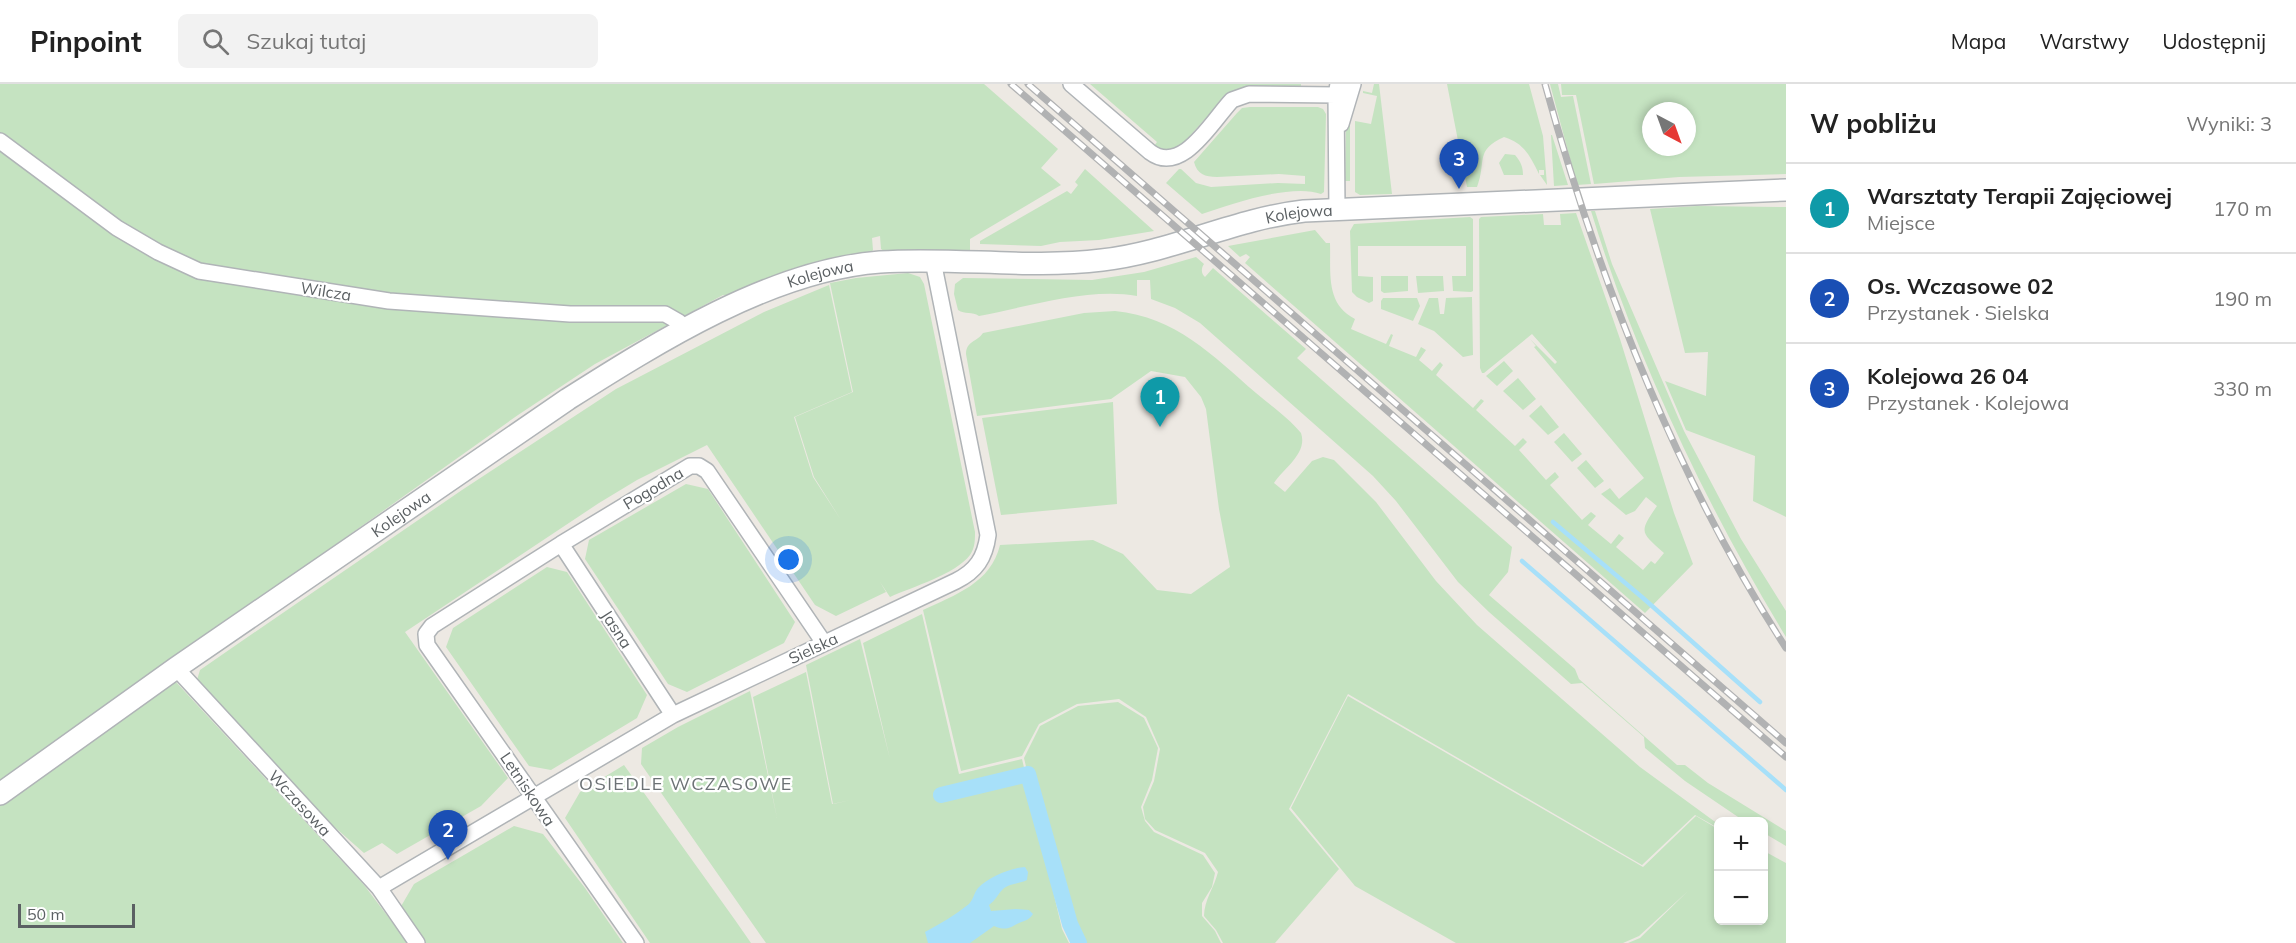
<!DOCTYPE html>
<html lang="pl">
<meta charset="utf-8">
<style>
body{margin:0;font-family:Mulish,sans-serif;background:#f2f2f2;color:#222}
.controls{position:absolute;right:18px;bottom:18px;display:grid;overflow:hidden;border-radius:9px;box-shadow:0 3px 9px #0003}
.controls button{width:54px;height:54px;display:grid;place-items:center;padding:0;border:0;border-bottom:2px solid #e0e0e0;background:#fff;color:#222;font:30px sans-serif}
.compass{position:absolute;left:1642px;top:18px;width:54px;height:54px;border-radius:50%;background:#fff;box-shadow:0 3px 9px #0003;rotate:139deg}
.scale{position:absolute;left:18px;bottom:15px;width:117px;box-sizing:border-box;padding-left:6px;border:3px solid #5b6063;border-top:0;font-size:16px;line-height:21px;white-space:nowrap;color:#5b6063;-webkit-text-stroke:4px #fff;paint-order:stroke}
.you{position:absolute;left:789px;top:476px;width:21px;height:21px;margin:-15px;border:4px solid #fff;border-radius:50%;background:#1a73e8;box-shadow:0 0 0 9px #1a73e833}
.badge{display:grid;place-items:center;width:39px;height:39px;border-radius:50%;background:#b45309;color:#fff;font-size:20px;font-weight:700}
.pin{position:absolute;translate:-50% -50px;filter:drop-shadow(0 2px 3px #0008)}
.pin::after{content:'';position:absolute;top:32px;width:21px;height:18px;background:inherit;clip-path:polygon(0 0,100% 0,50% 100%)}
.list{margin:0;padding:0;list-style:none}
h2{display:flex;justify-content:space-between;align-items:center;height:78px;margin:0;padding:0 24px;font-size:26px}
h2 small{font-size:20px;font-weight:400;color:#767676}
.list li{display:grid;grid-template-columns:39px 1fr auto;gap:18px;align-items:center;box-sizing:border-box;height:90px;padding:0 24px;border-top:2px solid #e0e0e0}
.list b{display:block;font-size:22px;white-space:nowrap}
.list p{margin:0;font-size:20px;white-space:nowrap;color:#767676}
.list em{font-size:20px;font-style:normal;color:#767676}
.icon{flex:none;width:33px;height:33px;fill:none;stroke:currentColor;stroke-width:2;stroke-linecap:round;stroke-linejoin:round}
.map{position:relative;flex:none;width:1786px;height:859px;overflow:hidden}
header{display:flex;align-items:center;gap:36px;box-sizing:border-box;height:84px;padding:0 30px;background:#fff;border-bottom:2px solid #e0e0e0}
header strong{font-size:28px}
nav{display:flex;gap:33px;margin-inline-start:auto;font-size:21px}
.search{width:420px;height:54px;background:#f2f2f2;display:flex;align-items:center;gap:15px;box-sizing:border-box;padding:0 21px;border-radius:9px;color:#767676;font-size:22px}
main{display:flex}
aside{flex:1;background:#fff}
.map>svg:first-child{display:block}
</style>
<header>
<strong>Pinpoint</strong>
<div class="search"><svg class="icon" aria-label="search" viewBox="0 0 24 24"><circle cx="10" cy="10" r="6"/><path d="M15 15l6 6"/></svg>Szukaj tutaj</div>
<nav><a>Mapa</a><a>Warstwy</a><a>Udostępnij</a></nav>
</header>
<main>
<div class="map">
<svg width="1786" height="859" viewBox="0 0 1786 859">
<rect width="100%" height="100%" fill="#ede9e3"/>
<path fill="#c5e3c1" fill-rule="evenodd" d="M 0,0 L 984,0 L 1058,65 L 1041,84 L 1061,101 L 970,155 L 970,169 L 887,169 L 881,165 L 880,152 L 872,154 L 873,166 L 869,171 L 735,212 L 723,211 L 595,280 L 518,331 L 0,699 Z
M 1090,0 L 1301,0 L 1301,3 L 1236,6 L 1227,10 L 1181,62 C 1171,68 1165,67 1154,62 L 1157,58 Z
M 1374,0 L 1379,0 L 1392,110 L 1360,111 L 1355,108 L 1355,37 L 1371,40 L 1377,12 L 1363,9 L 1363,7 L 1372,9 Z
M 1447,0 L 1529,0 L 1543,52 L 1547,101 L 1540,91 L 1544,91 L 1544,86 L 1539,86 L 1539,90 C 1530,72 1524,59 1504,53 C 1474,67 1487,77 1477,103 L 1467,103 Z
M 1550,0 L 1558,0 L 1561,13 L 1573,12 L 1591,100 L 1577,101 Z
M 1561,0 L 1786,0 L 1786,90 L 1679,93 L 1594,100 L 1576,11 L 1562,11 ZM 1651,27 L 1687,27 L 1687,63 L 1651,63 Z
M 1250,23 L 1318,23 L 1323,25 L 1326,30 L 1324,108 L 1321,110 C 1292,99 1231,120 1202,130 L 1166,99 L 1179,85 L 1181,85 L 1196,99 L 1211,103 L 1278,99 L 1305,100 L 1305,92 L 1279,90 L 1217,93 C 1205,93 1197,90 1194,78 L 1237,29 L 1242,24 Z
M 1350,37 L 1350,97 L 1345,97 L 1346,40 Z
M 1551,51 L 1552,51 L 1568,101 L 1554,102 Z
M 1505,70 L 1515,71 C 1521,78 1523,83 1523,91 L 1504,91 L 1499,79 Z
M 1085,85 L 1154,147 L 1099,156 L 1060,158 L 1041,162 L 980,160 L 980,157 L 1067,107 L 1071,110 L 1078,101 L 1075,98 Z
M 1697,122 L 1786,123 L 1786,433 L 1753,417 L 1755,372 L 1686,346 L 1665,297 L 1706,312 L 1708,268 L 1685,269 L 1650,125 Z
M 1591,127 L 1595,127 L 1612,180 L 1684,347 L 1741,455 L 1786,527 L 1786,553 C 1705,419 1637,277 1591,127 Z
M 1576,129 L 1620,255 L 1674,429 L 1693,480 L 1645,529 L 1245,179 L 1250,173 L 1246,170 L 1240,173 L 1228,162 L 1315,146 L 1326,159 L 1330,159 C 1331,188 1325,220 1355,235 L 1351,245 L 1386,260 L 1391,250 L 1393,251 L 1389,262 L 1416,273 L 1421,263 L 1426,266 L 1419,276 L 1432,287 L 1440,278 L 1443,281 L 1436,291 L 1473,324 L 1481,315 L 1484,317 L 1476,326 L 1515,362 L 1523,354 L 1527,358 L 1519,366 L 1546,396 L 1555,388 L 1559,393 L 1550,401 L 1582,436 L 1591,428 L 1596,432 L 1588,441 L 1611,460 L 1619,450 L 1624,454 L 1616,463 L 1643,486 L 1651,477 L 1655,480 L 1664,469 C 1641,448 1638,449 1657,422 L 1646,413 L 1635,427 L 1626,431 L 1601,410 L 1610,404 L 1619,415 L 1644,394 L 1534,263 L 1536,262 L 1530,255 L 1555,280 L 1557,278 L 1532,250 L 1484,289 L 1482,289 L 1480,284 L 1479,135 L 1481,133 L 1543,130 L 1544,141 L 1561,141 L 1560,130 Z
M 1470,133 L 1473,135 L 1473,207 L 1471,208 L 1453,207 L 1452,192 L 1466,192 L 1466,162 L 1358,162 L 1358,192 L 1373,193 L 1373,217 L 1369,219 L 1357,213 L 1352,208 L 1350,147 L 1354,140 Z
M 1196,173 L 1204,180 C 1201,184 1201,190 1205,193 L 1213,184 L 1306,265 L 1297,274 L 1512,463 L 1508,488 L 1489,511 L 1575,585 L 1579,595 L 1677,681 L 1685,681 L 1708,699 L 1786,747 L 1786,762 L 1764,749 L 1764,738 L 1744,737 L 1685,697 L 1645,664 L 1644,653 L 1582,599 L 1571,600 L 1489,528 L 1458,498 L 1396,417 L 1373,392 L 1200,239 L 1175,224 L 1151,215 L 1150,196 L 1137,196 L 1137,212 C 1089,203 1027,223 979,232 C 972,227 965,231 958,226 L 954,210 L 955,200 L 963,194 L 1092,196 L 1144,188 Z
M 908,189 L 920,193 L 924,200 L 975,448 C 975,456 975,464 970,471 C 956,490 912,503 890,513 L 880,498 L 886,508 L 836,532 L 815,521 L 707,361 L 637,396 L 599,419 L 405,548 L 508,694 L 481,722 L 397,770 L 382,759 L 364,769 L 330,739 L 197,596 L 200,586 L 239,559 L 462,406 L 616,305 L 764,228 L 829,201 L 852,308 L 794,333 L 813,393 L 841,436 L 814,393 L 795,333 L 853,308 L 830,199 L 856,194 Z
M 1381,192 L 1408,192 L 1408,207 L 1384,209 L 1381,207 Z
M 1416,192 L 1443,192 L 1444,207 L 1418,209 Z
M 1472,213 L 1473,271 L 1463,273 L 1434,247 L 1418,240 L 1429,214 L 1438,214 L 1440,230 L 1444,230 L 1446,214 Z
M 1383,214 L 1417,214 L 1420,222 L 1413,237 L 1381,225 L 1381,217 Z
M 1115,227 C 1176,233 1212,271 1256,309 C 1271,322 1289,334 1301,349 C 1308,369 1284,384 1274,399 L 1285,408 L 1312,377 L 1323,373 L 1334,376 L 1376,418 L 1436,497 L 1477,541 L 1640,683 L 1718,740 L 1718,744 L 1695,731 L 1642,781 L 1348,610 L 1289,725 L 1339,785 L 1275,859 L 1223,859 L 1216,846 L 1204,832 C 1204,816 1214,804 1218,788 L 1205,769 L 1155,746 L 1145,735 L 1143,723 L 1154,697 L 1160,665 L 1146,633 L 1119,615 L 1077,620 L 1039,640 L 1022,672 L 961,687 L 923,526 C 955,511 991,499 1000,461 L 1093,456 L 1123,470 L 1157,506 L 1191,510 L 1230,483 L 1219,425 L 1206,325 L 1201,313 L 1185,293 L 1151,287 L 1111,315 L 977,332 L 966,270 C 966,257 977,258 983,249 L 1084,229 Z
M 1504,277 L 1513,287 L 1497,302 L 1486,292 Z
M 1518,294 L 1536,315 L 1523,326 L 1503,307 Z
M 1113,318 L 1117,420 L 1001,431 L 982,334 Z
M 1541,321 L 1559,343 L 1548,351 L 1529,332 Z
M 1564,349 L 1582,370 L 1572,378 L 1554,358 Z
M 1586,376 L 1604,397 L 1595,404 L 1577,384 Z
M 686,400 L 708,405 L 795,538 L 784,559 L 687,608 L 668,600 L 585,475 L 589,456 Z
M 547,483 L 567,488 L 647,611 L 637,634 L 551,686 L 529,682 L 446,563 L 453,544 Z
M 922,530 L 959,690 L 1022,675 L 1062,845 L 1069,859 L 766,859 L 641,680 L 642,664 L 678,643 L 750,607 L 777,734 L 753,613 L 806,588 L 832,720 L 851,716 L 833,720 L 806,581 L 860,555 L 890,675 L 863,559 Z
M 175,597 L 364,801 L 408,859 L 0,859 L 0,719 Z
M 1348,612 L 1643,783 L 1696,732 L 1718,745 L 1718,836 L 1764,836 L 1764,774 L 1766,772 L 1764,767 L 1786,779 L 1786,859 L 1628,859 L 1640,854 L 1688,807 L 1639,852 L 1623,859 L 1456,859 L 1355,802 L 1291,724 Z
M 1118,618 L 1144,634 L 1158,664 L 1152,696 L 1141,723 L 1145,737 L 1154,748 L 1203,771 L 1215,789 L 1212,803 L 1202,819 L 1202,832 L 1215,847 L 1221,859 L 1071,859 L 1064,844 L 1024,674 L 1040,642 L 1078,622 Z
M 624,681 L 735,836 L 751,859 L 650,859 L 565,734 L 580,708 Z
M 514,742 L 543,750 L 585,804 L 623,859 L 425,859 L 400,824 L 414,800 Z"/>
<path fill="#a7e0f9" d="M 1025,783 L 1028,788 L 1027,796 C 1019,800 1010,799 1003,805 C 997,811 996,816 989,821 L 991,827 L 1016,825 L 1029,826 L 1033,830 C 1029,836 1026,836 1019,839 C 1009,844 1006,847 994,842 L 970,859 L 928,859 L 925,848 C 940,840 955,831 969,820 C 973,816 974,809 978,804 C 989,793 1010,784 1025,783 Z"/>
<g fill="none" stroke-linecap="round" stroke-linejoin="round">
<path stroke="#a7e0f9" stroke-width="4.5" d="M 1553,438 L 1643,514 L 1760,618
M 1522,477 L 1786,706"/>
<path stroke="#a7e0f9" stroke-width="16" d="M 941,711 L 1028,690 L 1070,840 L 1079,859"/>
<g stroke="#b0b4b7" stroke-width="18">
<path id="street" d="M 1071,0 L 1150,68 C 1182,92 1212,37 1232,16 L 1249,10 L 1336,11
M 1341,40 L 1353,0
M 0,57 L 117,144 L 158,168 L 199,187 L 389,217 L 570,230 L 665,230 L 679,238 L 685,246
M 1337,126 L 1336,11 L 1338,0
M 561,460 L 673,631
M 176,584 L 379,804 L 417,859
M 379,804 L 673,631 L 956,497 C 976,487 985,474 988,451 L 933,177
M 636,859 L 427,561 L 426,550 L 432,542 L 561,460 L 690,382 L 699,382 L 707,387 L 824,559"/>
</g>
<g stroke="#b0b4b7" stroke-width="24">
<g id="secondary">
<path id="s1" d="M 0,710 L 176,584 L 568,315 C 658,258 772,186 880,178 C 954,173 1029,185 1102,176 C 1172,168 1234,135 1304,127 L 1786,106"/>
</g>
</g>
<use href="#street" stroke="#fff" stroke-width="15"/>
<use href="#secondary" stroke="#fff" stroke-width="21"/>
<g stroke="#b1b2b3" stroke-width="7">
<path id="rail" d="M 1011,0 L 1786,673
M 1028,0 L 1786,659
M 1545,0 C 1599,197 1675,392 1786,564"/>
</g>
<use href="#rail" stroke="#fff" stroke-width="4.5" stroke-dasharray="14" stroke-linecap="butt"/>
</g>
<g text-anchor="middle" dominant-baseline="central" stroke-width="4.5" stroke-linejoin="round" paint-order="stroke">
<g font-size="16" fill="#5b6063" stroke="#fff">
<text stroke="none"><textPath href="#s1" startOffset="1461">Kolejowa</textPath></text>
<text stroke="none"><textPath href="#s1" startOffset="975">Kolejowa</textPath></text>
<text transform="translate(326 207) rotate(9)">Wilcza</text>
<text transform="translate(653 404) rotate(-31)">Pogodna</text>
<text stroke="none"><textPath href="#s1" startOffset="489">Kolejowa</textPath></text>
<text transform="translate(617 545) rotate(57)">Jasna</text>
<text transform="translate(813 564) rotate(-25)">Sielska</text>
<text transform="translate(528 705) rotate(56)">Letniskowa</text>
<text transform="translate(300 719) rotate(47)">Wczasowa</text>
</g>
<g font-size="18" letter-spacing="1.5" fill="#6c7275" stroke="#fff">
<text x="686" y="699">OSIEDLE WCZASOWE</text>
</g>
</g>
</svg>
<div class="controls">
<button>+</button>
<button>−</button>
</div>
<svg class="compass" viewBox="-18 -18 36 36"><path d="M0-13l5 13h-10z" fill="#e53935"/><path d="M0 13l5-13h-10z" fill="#767676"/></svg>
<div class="scale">50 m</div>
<div class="you"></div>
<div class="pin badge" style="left:1160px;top:343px;background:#0f9aa8">1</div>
<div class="pin badge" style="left:448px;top:776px;background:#1a4fb4">2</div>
<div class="pin badge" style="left:1459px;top:105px;background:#1a4fb4">3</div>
</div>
<aside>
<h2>W pobliżu<small>Wyniki: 3</small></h2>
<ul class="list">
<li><span class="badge" style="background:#0f9aa8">1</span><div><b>Warsztaty Terapii Zajęciowej</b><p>Miejsce</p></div><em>170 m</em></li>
<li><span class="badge" style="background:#1a4fb4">2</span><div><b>Os. Wczasowe 02</b><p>Przystanek · Sielska</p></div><em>190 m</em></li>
<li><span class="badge" style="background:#1a4fb4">3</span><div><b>Kolejowa 26 04</b><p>Przystanek · Kolejowa</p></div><em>330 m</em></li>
</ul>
</aside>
</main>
